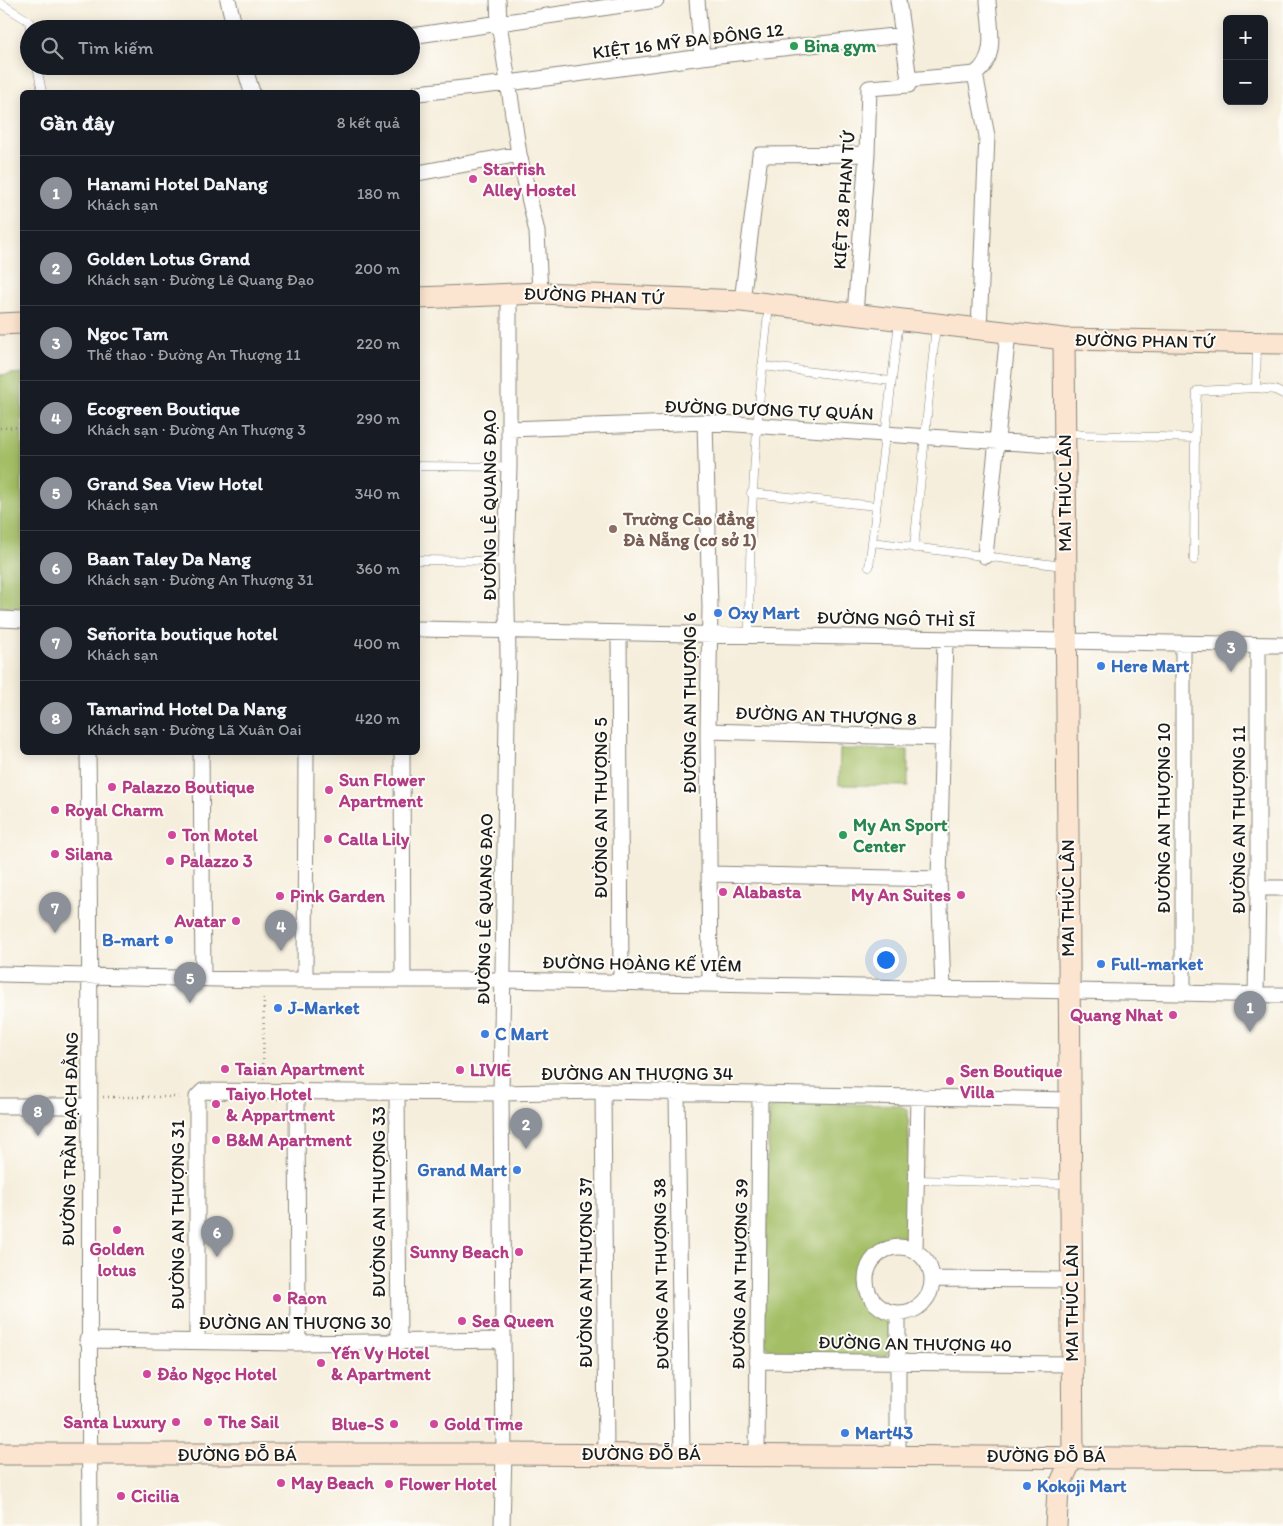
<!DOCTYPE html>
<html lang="vi">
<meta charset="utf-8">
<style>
body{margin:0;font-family:Itim,sans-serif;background:#20242c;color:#f1f3f6}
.controls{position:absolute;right:15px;top:15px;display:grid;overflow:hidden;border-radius:8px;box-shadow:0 2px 12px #0003}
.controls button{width:45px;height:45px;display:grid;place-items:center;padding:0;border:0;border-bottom:1px solid #363941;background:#171b24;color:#f1f3f6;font:25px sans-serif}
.you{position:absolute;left:885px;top:959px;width:18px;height:18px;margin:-12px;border:4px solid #fff;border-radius:50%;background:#1a73e8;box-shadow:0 0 0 8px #1a73e833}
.badge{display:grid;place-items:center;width:32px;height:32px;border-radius:50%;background:#8c9099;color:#fff;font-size:16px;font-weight:700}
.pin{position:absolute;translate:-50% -41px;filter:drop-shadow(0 1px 2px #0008)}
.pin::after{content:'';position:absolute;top:26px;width:18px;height:15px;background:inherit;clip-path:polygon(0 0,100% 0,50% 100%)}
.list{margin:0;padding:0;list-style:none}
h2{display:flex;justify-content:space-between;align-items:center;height:65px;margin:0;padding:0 20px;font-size:21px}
h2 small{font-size:16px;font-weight:400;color:#9ea1a6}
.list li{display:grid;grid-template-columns:32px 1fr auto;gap:15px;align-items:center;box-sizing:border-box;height:75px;padding:0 20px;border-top:1px solid #363941}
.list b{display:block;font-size:19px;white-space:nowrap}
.list p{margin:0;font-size:16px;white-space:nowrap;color:#9ea1a6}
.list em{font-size:16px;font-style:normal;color:#9ea1a6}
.icon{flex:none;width:28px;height:28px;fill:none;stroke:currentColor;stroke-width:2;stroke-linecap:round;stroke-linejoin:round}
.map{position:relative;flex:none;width:1283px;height:1526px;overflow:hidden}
.search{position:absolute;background:#171b24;box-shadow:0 2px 12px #0003;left:20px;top:20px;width:400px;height:55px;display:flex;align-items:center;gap:12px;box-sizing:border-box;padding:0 18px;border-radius:28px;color:#9ea1a6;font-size:19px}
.panel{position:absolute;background:#171b24;box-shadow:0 2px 12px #0003;left:20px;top:90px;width:400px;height:665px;border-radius:8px}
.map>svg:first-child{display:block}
</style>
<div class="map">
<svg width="1283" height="1526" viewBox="0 0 1283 1526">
<rect width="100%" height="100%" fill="#fdfcf7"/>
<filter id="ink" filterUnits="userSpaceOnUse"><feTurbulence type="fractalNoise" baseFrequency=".02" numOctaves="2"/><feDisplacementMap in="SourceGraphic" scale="10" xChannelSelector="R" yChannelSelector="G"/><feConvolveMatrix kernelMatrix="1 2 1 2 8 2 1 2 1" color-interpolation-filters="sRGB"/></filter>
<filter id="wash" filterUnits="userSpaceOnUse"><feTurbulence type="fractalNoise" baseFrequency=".0096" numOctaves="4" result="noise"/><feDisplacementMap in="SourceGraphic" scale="20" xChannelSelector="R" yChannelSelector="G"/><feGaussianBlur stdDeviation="1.12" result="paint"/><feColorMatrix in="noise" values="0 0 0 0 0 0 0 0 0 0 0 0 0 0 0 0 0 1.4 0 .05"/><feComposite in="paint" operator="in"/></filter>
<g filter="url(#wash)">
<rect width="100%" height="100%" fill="#f6eedc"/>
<path fill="#a3be65" stroke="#606d40" d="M 22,373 L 22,608 L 0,607 L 0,375 Z
M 840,749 L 908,750 L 908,786 L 839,785 Z
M 780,1103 L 900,1105 L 908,1111 L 912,1234 L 899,1241 L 881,1244 L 869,1254 L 861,1272 L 860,1291 L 866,1303 L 890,1326 L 892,1347 L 885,1357 L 774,1352 L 763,1342 L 769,1110 Z"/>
</g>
<g filter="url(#ink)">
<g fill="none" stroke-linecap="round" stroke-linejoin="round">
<g stroke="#89857c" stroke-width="9">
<path id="lane" d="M 0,3 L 29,21 L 30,29
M 37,66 L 42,92
M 1257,343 L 1256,388 L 1275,390 L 1283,394
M 762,366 L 891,381
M 1066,433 L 1085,435 L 1195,438 L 1197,391 L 1256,388
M 418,466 L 509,467
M 751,493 L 876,506
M 872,542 L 1063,566
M 914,548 L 936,325
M 418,560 L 506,561
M 1194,560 L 1195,438
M 869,567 L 899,322
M 749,635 C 749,522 756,417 769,305
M 918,1180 L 1069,1184"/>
</g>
<g stroke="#89857c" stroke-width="17">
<path id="street" d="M 228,0 L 235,29
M 498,0 L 499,23 L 519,154 L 537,232 L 540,293
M 697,0 L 702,57
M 898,0 L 909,80
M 411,36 L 656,0
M 244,66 L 252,92
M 975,74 L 987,136 L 979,330
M 418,93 L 509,83 L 702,57 L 902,35
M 418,173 L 519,154
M 742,301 L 760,155 L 867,154
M 855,314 L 867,154 L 869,88 L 908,85 L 909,80 L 975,74 C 999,57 989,25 988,0
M 705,422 L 710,607 L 708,731 L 710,984
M 509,429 L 705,422 L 1065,446
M 985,556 L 1008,333
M 0,619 L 22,620
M 418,629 L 1283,645
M 619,633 L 621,982
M 708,731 L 943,738
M 88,752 C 92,1010 88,1268 90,1526
M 201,752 L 203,979
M 402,752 L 403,980
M 709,874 L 939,879
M 1258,888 L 1283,888
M 0,974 L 264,980 L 502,980 L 1283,995
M 305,980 L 306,752
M 943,988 L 939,879 L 945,639
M 1183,993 L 1183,644
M 1256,994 L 1258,888 L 1258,645
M 297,1090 L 298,1343
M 603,1091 L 606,1454
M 397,1092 L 399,1342
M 677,1092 L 682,1455
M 0,1106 L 88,1106
M866 1280a33 33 0 1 1 66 0a33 33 0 1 1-66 0Z
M 915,1251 L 918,1096
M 933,1279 L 1072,1280
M 898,1314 L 898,1456
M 87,1340 L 298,1343 L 503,1340
M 197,1341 L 197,1097 L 203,1091 L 501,1093 L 603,1091 L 1070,1100
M 757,1361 L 1072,1364
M 757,1455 L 760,1093
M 502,1526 L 504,1454 L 501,1093 L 508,655 L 506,561 L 509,467 L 509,293"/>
</g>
<g stroke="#89857c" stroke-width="23">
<path id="secondary" d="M 418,298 L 540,293 L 742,301 L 1064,339 L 1283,343
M 0,324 L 22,323
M 0,1454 L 504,1454 L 1283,1459
M 1056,1526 L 1058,1489 L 1073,1456 L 1064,339"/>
</g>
<path stroke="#89857c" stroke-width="2.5" stroke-dasharray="1 4" stroke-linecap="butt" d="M 0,428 L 22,427
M 263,1079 L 264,994
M 103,1097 L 183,1097"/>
<use href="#lane" stroke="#fff" stroke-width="8"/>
<use href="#street" stroke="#fff" stroke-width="15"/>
<use href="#secondary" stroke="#fce5d0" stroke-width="21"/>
</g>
</g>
<g fill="#2e9e5b" stroke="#fdfcf7" stroke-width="2">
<circle cx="794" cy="46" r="5"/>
<circle cx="843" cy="835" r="5"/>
</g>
<g fill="#d1479c" stroke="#fdfcf7" stroke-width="2">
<circle cx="473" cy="179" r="5"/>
<circle cx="112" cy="787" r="5"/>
<circle cx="329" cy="790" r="5"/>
<circle cx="55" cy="810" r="5"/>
<circle cx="172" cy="835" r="5"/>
<circle cx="328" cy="839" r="5"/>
<circle cx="55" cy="854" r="5"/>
<circle cx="170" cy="861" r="5"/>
<circle cx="723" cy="892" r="5"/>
<circle cx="961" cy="895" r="5"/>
<circle cx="280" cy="896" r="5"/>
<circle cx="236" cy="921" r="5"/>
<circle cx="1173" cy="1015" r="5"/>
<circle cx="225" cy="1069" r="5"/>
<circle cx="460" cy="1070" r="5"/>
<circle cx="950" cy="1081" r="5"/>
<circle cx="216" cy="1104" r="5"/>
<circle cx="216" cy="1140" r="5"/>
<circle cx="117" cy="1230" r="5"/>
<circle cx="519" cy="1252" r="5"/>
<circle cx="277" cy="1298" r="5"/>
<circle cx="462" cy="1321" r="5"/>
<circle cx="321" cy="1363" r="5"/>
<circle cx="147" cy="1374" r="5"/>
<circle cx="176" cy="1422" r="5"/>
<circle cx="208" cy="1422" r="5"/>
<circle cx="394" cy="1424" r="5"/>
<circle cx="434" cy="1424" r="5"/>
<circle cx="281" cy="1483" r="5"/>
<circle cx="389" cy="1484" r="5"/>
<circle cx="121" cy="1496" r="5"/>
</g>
<circle fill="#8d6e63" stroke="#fdfcf7" stroke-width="2" cx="613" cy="529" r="5"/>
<g fill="#3f7fe0" stroke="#fdfcf7" stroke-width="2">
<circle cx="718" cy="613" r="5"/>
<circle cx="1101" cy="666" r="5"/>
<circle cx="169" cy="940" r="5"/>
<circle cx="1101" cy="964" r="5"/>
<circle cx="278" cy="1008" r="5"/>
<circle cx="485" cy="1034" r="5"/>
<circle cx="517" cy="1170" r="5"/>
<circle cx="845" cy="1433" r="5"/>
<circle cx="1027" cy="1486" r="5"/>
</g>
<g text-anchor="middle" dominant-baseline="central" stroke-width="4" stroke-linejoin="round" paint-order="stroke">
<g font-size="18" fill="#1c1c1c" stroke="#fdfcf7">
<text transform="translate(688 41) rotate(-7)">KIỆT 16 MỸ ĐA ĐÔNG 12</text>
<text transform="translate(844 200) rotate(-86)">KIỆT 28 PHAN TỨ</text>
<text transform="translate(594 296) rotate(2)">ĐƯỜNG PHAN TỨ</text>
<text transform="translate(1145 341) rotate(1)">ĐƯỜNG PHAN TỨ</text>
<text transform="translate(769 410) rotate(2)">ĐƯỜNG DƯƠNG TỰ QUÁN</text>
<text transform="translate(1065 493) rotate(-90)">MAI THÚC LÂN</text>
<text transform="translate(490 505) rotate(-90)">ĐƯỜNG LÊ QUANG ĐẠO</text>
<text transform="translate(896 619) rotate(1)">ĐƯỜNG NGÔ THÌ SĨ</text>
<text transform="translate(690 703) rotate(-90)">ĐƯỜNG AN THƯỢNG 6</text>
<text transform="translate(826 716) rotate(2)">ĐƯỜNG AN THƯỢNG 8</text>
<text transform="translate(601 808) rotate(-90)">ĐƯỜNG AN THƯỢNG 5</text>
<text transform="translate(1164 818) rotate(-90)">ĐƯỜNG AN THƯỢNG 10</text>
<text transform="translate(1239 820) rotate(-90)">ĐƯỜNG AN THƯỢNG 11</text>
<text transform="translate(1068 898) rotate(-90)">MAI THÚC LÂN</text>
<text transform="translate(485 909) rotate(-89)">ĐƯỜNG LÊ QUANG ĐẠO</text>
<text transform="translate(642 964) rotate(1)">ĐƯỜNG HOÀNG KẾ VIÊM</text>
<text x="637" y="1074">ĐƯỜNG AN THƯỢNG 34</text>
<text transform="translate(70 1139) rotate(-89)">ĐƯỜNG TRẦN BẠCH ĐẰNG</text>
<text transform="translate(379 1202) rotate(-90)">ĐƯỜNG AN THƯỢNG 33</text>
<text transform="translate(178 1215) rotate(-90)">ĐƯỜNG AN THƯỢNG 31</text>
<text transform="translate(586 1273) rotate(-90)">ĐƯỜNG AN THƯỢNG 37</text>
<text transform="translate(661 1274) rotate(-91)">ĐƯỜNG AN THƯỢNG 38</text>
<text transform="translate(740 1274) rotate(-89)">ĐƯỜNG AN THƯỢNG 39</text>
<text transform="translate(1072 1303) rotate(-90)">MAI THÚC LÂN</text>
<text x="295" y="1323">ĐƯỜNG AN THƯỢNG 30</text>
<text transform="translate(915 1344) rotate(1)">ĐƯỜNG AN THƯỢNG 40</text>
<text x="641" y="1454">ĐƯỜNG ĐỖ BÁ</text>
<text x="237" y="1455">ĐƯỜNG ĐỖ BÁ</text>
<text x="1046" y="1456">ĐƯỜNG ĐỖ BÁ</text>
</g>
<g font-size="18" font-weight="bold" fill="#27864d" stroke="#fdfcf7" text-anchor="start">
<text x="804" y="46">Bina gym</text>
<text x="853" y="825">My An Sport<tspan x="853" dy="21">Center</tspan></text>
</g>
<g font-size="18" font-weight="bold" fill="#b23c85" stroke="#fdfcf7" text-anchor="start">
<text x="483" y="169">Starfish<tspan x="483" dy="21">Alley Hostel</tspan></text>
<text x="339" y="780">Sun Flower<tspan x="339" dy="21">Apartment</tspan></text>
<text x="122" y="787">Palazzo Boutique</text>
<text x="65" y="810">Royal Charm</text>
<text x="182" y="835">Ton Motel</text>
<text x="338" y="839">Calla Lily</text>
<text x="65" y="854">Silana</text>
<text x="180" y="861">Palazzo 3</text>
<text x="733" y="892">Alabasta</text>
<text x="951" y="895" text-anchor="end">My An Suites</text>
<text x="290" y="896">Pink Garden</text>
<text x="226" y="921" text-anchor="end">Avatar</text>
<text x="1163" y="1015" text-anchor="end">Quang Nhat</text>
<text x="235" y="1069">Taian Apartment</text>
<text x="470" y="1070">LIVIE</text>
<text x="960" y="1071">Sen Boutique<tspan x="960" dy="21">Villa</tspan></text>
<text x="226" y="1094">Taiyo Hotel<tspan x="226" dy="21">&amp; Appartment</tspan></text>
<text x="226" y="1140">B&amp;M Apartment</text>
<text x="117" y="1249" text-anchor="middle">Golden<tspan x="117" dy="21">lotus</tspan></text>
<text x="509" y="1252" text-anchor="end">Sunny Beach</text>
<text x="287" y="1298">Raon</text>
<text x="472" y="1321">Sea Queen</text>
<text x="331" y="1353">Yến Vy Hotel<tspan x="331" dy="21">&amp; Apartment</tspan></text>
<text x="157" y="1374">Đảo Ngọc Hotel</text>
<text x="166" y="1422" text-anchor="end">Santa Luxury</text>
<text x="218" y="1422">The Sail</text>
<text x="384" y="1424" text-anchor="end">Blue-S</text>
<text x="444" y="1424">Gold Time</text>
<text x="291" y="1483">May Beach</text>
<text x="399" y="1484">Flower Hotel</text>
<text x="131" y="1496">Cicilia</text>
</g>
<g font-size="18" font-weight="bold" fill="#785e54" stroke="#fdfcf7" text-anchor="start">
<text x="623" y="519">Trường Cao đẳng<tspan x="623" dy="21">Đà Nẵng (cơ sở 1)</tspan></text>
</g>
<g font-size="18" font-weight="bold" fill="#366cbe" stroke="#fdfcf7" text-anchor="start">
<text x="728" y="613">Oxy Mart</text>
<text x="1111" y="666">Here Mart</text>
<text x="159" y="940" text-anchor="end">B-mart</text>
<text x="1111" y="964">Full-market</text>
<text x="288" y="1008">J-Market</text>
<text x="495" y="1034">C Mart</text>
<text x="507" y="1170" text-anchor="end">Grand Mart</text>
<text x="855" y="1433">Mart43</text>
<text x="1037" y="1486">Kokoji Mart</text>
</g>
</g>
</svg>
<div class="controls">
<button>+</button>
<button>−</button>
</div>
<div class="you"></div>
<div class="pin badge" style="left:1250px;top:1032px">1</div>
<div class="pin badge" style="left:526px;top:1149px">2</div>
<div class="pin badge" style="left:1231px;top:672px">3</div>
<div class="pin badge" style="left:281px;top:951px">4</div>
<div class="pin badge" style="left:190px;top:1003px">5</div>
<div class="pin badge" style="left:217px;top:1257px">6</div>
<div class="pin badge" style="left:55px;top:933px">7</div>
<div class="pin badge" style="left:38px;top:1136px">8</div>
<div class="search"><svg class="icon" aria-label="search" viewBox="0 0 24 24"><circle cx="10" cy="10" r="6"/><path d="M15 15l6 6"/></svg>Tìm kiếm</div>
<section class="panel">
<h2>Gần đây<small>8 kết quả</small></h2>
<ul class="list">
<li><span class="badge">1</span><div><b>Hanami Hotel DaNang</b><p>Khách sạn</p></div><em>180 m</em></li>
<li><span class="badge">2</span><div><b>Golden Lotus Grand</b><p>Khách sạn · Đường Lê Quang Đạo</p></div><em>200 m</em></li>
<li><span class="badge">3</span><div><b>Ngoc Tam</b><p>Thể thao · Đường An Thượng 11</p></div><em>220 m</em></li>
<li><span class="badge">4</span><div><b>Ecogreen Boutique</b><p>Khách sạn · Đường An Thượng 3</p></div><em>290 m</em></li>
<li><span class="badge">5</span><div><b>Grand Sea View Hotel</b><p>Khách sạn</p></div><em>340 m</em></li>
<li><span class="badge">6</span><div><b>Baan Taley Da Nang</b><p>Khách sạn · Đường An Thượng 31</p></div><em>360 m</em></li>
<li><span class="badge">7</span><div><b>Señorita boutique hotel</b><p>Khách sạn</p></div><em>400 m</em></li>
<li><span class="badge">8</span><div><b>Tamarind Hotel Da Nang</b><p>Khách sạn · Đường Lã Xuân Oai</p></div><em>420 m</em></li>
</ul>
</section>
</div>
